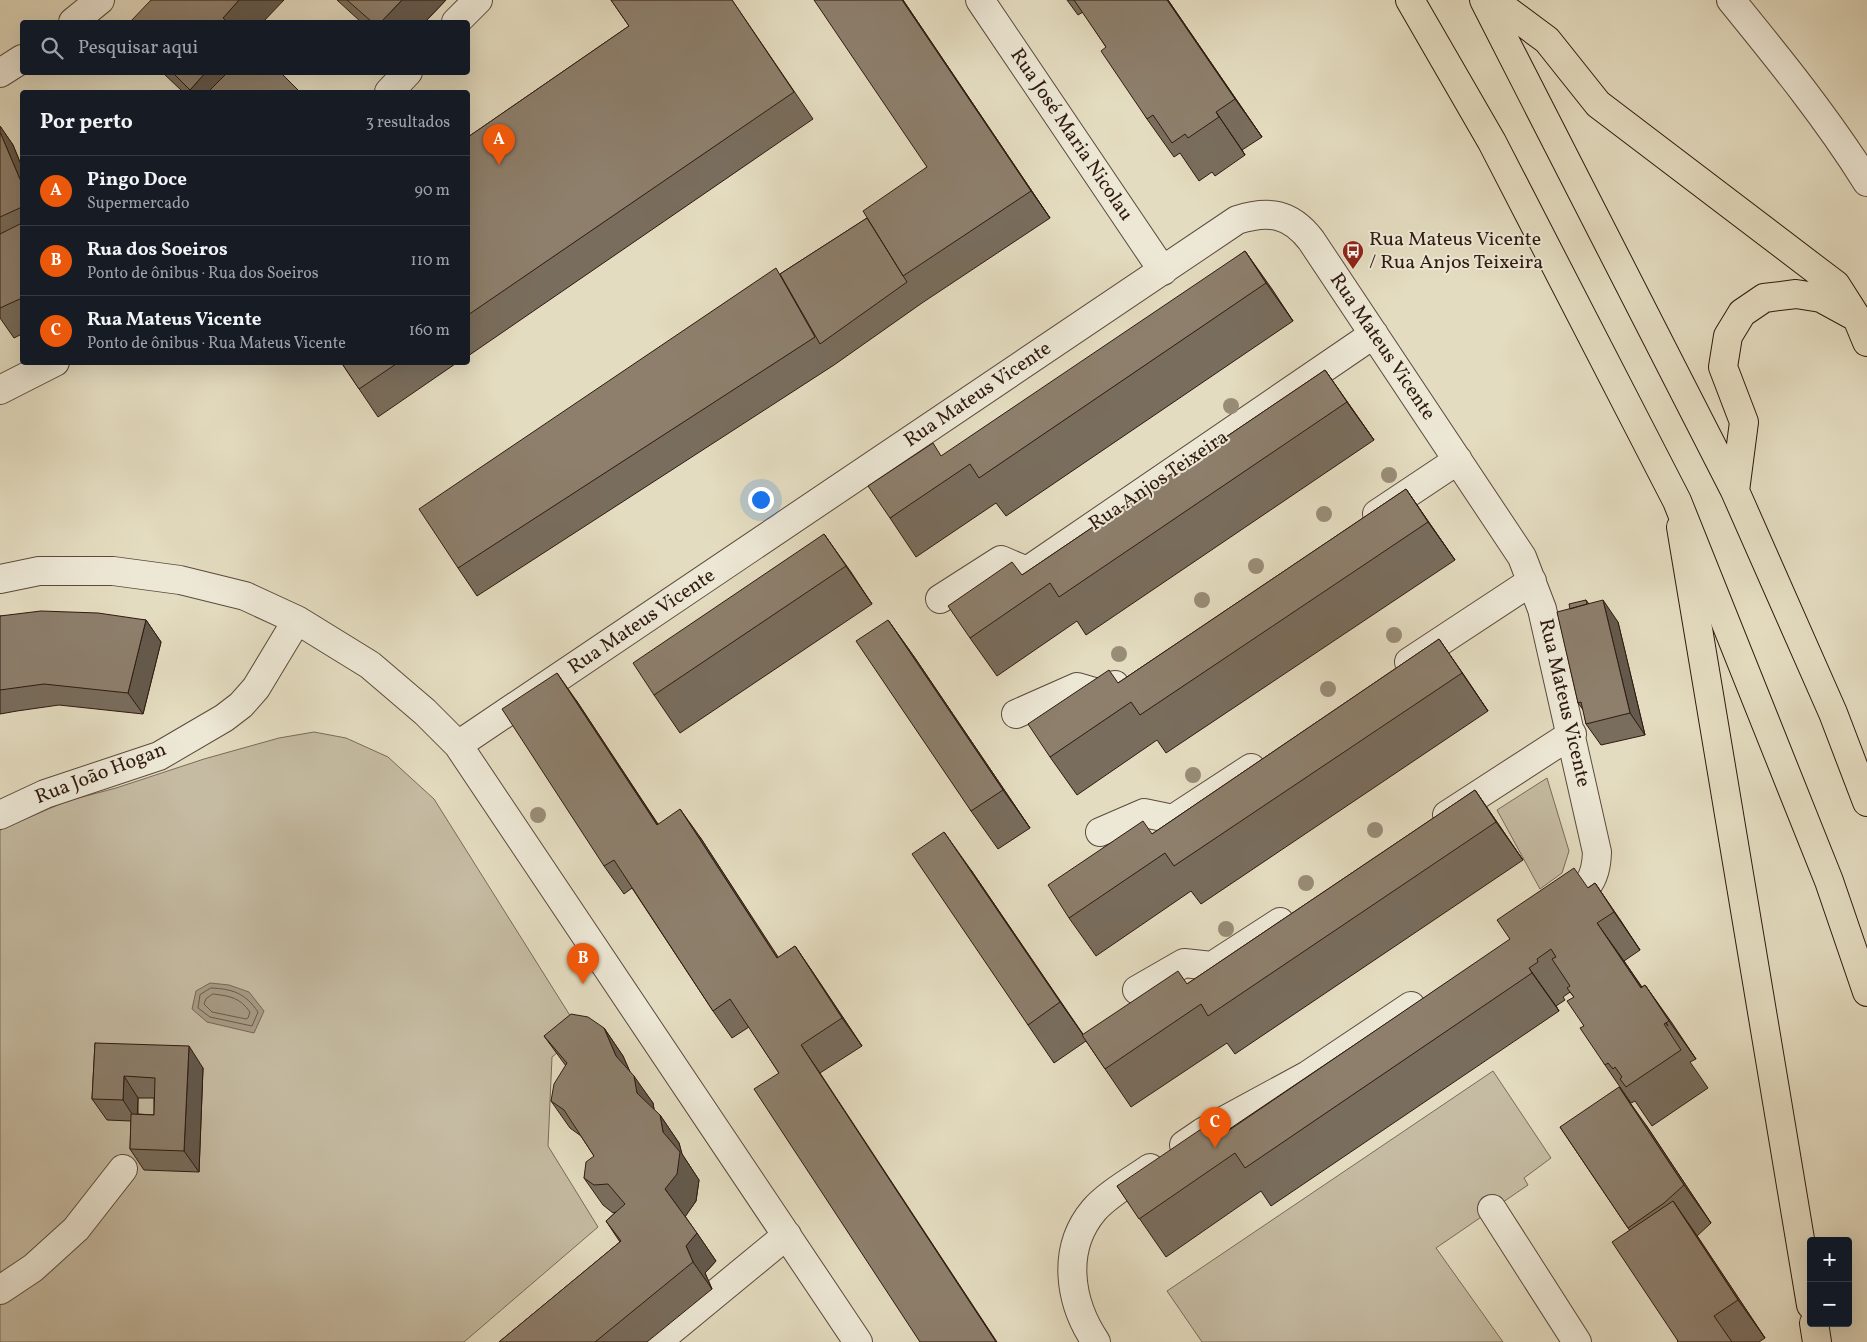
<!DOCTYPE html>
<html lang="pt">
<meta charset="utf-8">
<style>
body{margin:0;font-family:Vollkorn,serif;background:#20242c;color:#f1f3f6}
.controls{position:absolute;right:15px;bottom:15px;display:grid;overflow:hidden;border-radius:5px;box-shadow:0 5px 20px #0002}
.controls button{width:45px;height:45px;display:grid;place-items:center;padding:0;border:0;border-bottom:1px solid #363941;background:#171b24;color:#f1f3f6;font:25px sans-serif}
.you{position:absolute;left:760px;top:499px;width:18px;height:18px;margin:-12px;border:4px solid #fff;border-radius:50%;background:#1a73e8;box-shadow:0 0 0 8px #1a73e833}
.badge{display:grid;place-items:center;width:32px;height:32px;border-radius:50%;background:#ea580c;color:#fff;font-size:16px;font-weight:700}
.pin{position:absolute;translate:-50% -41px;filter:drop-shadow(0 1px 2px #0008)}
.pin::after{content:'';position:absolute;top:26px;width:18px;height:15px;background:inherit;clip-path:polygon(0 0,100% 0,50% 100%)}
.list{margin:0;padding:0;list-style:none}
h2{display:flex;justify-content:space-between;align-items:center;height:65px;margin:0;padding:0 20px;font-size:21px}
h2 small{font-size:16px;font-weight:400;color:#9ea1a6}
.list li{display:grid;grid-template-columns:32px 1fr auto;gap:15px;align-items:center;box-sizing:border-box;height:70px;padding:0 20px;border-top:1px solid #363941}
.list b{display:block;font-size:19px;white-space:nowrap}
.list p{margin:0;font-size:16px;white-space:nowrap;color:#9ea1a6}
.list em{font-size:16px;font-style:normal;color:#9ea1a6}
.icon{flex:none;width:28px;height:28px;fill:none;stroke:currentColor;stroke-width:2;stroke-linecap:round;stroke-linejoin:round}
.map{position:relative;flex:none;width:1867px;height:1342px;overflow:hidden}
.search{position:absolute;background:#171b24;box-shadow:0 5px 20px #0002;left:20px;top:20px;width:450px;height:55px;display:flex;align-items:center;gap:12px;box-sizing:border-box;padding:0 18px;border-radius:5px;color:#9ea1a6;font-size:19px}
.panel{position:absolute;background:#171b24;box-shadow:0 5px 20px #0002;left:20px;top:90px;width:450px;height:275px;border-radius:5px}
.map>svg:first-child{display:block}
</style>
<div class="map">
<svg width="1867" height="1342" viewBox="0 0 1867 1342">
<rect width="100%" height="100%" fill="#e4dcc0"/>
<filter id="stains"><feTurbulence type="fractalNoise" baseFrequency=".004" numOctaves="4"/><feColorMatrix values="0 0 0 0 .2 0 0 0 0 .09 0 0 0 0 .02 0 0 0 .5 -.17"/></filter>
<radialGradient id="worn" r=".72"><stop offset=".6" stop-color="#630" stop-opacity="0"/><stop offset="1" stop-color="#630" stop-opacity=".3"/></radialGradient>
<path fill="#c5bba2" stroke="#7a6a59" d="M 314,732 L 346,738 L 388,757 L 434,799 L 581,1033 L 552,1057 L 548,1146 L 598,1227 L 464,1342 L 0,1342 L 0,830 L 67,801 L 116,788 L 204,759 L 279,738 Z
M 1547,778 L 1569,851 L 1562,873 L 1540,889 L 1497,810 Z
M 1493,1071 L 1551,1158 L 1524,1178 L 1528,1185 L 1436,1248 L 1503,1342 L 1202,1342 L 1167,1291 Z"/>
<path fill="#a69a84" stroke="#766756" d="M 210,983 L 229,985 L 249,992 L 264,1011 L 254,1033 L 207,1022 L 192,1009 L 196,991 Z"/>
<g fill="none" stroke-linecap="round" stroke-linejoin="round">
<path stroke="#6a5a4a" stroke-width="1" d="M 211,988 C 233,989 245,993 258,1012 L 252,1026 L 210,1017 L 198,1008 L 200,995 Z
M 213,994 C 231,996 240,998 250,1012 L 248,1018 L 246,1019 L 212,1012 L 204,1004 L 206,999 Z"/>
<g stroke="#5c4a3c" stroke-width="30">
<path id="minor" d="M 980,0 L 1163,271
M 1731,0 C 1779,59 1827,118 1867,182
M 73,22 L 100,0
M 456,22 L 478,0
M 0,73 L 22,59
M 389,92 L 408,72
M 0,390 L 55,362
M 1377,514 L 1458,460
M 0,579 L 39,571 L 113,571 L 180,580 L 245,596 L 297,620 L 370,665 L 425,712 L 458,745 L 858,1342
M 940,599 L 1001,560 L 1027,571 L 1374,334
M 1409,662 L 1532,581
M 1016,714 L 1077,687 L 1101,694 L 1115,685
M 458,745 L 1237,220 C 1269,210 1290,213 1311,240 L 1522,557 L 1542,609 L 1597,852 C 1596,886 1583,891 1557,908
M 0,815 L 45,794 L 159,756 L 224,718 L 241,705 L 256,688 L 297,620
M 1447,815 L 1572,734
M 1100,832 L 1144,813 L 1173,819 L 1251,768
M 1137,990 L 1184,963 L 1212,966 L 1280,922
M 1184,1145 L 1203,1132 L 1308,1075 L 1411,1006
M 1492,1209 L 1577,1342
M 0,1290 L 33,1268 L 76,1229 L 123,1169
M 657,1342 L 787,1235
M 1096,1342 C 1069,1302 1061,1249 1094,1210 C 1108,1194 1133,1180 1150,1168"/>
</g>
<g stroke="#2f1a10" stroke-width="30">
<path id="major" d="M 1681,527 L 1811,1305
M 1814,1323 L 1817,1342"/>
</g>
<g stroke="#2f1a10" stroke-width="30">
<path id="highway" d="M 1410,0 L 1492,142 L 1677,501 L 1829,881 L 1867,992
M 1484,0 L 1735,491 L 1833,713 L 1867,802
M 1493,0 L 1547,40 L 1598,104 L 1836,285 L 1857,318 L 1867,342
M 1735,491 L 1744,422 L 1723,367 L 1728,336 L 1742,313 L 1764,298 L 1796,294 L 1821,298 L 1854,316"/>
</g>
<use href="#minor" stroke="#ede8d6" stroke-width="28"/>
<use href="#major" stroke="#e4dcc0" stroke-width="28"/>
<use href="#highway" stroke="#e4dcc0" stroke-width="28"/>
</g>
<g fill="#998c77">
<circle cx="1231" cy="406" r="8"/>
<circle cx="1389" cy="475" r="8"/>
<circle cx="1324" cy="514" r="8"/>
<circle cx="1256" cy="566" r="8"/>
<circle cx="1202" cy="600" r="8"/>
<circle cx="1394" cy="635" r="8"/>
<circle cx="1119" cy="654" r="8"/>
<circle cx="1328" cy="689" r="8"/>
<circle cx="1193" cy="775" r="8"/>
<circle cx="538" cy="815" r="8"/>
<circle cx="1375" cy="830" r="8"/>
<circle cx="1306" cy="883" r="8"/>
<circle cx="1226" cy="929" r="8"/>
</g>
<path fill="#796d5d" stroke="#2f1a10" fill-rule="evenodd" d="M 337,0 L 446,0 L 425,22 L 361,22 Z
M 611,0 L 732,0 L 813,119 L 468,356 L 468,137 L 629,26 Z
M 903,0 L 1050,218 L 922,303 L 834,365 L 477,596 L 458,568 L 780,274 L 867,218 L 927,167 Z
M 1067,0 L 1168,0 L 1262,137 L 1242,150 L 1245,155 L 1215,176 L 1212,172 L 1199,181 L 1180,153 L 1174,157 L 1147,119 L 1106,47 L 1083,12 L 1078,15 Z
M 162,72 L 280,72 L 300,92 L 183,92 Z
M 0,126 L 13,145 L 22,167 L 22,334 L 14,338 L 0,318 Z
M 1245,251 L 1293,321 L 1006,516 L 996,503 L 916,557 L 890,518 Z
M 341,362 L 458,362 L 378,417 Z
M 1325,370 L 1374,440 L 1086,635 L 1077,621 L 997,676 L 970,638 L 1022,575 Z
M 1406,489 L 1455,560 L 1166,753 L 1157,740 L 1077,795 L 1050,757 L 1118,683 Z
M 824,534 L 872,604 L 680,733 L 654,695 Z
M 1586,600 L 1589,604 L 1618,622 L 1645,735 L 1601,745 L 1586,724 L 1584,711 L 1578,703 L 1570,609 Z
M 0,616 L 146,620 L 161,642 L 143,714 L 59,705 L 17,711 L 0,714 Z
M 888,620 L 915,658 L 1030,828 L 998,849 L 971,811 Z
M 1439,639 L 1488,711 L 1201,904 L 1191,891 L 1096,956 L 1069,918 L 1152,834 Z
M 576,700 L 658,824 L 700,837 L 778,958 L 795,946 L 814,974 L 862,1046 L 820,1073 L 779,1073 L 749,1027 L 732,1038 L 713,1011 L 632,888 L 624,894 L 604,866 Z
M 1475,790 L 1523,860 L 1235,1054 L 1227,1043 L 1131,1107 L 1086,1041 L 1054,1063 L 1028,1025 L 971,870 L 1083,1035 L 1187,984 Z
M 1595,883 L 1640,950 L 1624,961 L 1642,987 L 1645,985 L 1696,1059 L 1690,1062 L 1708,1088 L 1652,1126 L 1635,1101 L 1631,1103 L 1605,1065 L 1584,1026 L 1574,997 L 1570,992 L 1563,997 L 1565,1000 L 1556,1006 L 1559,1011 L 1271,1206 L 1261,1191 L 1166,1257 L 1117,1186 L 1222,1134 Z
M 604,1028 L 623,1056 L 630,1072 L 653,1103 L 654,1110 L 660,1115 L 679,1143 L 682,1154 L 699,1180 L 696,1201 L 685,1216 L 716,1261 L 705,1273 L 712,1289 L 647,1342 L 499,1342 L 620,1242 L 606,1221 L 616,1212 L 613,1213 L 603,1205 L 584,1178 L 594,1156 L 581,1136 L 570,1128 L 551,1101 L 566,1066 L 544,1036 Z
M 95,1043 L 203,1068 L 199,1172 L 144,1170 L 130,1149 L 131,1121 L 107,1120 L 92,1099 ZM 138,1098 L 154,1098 L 154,1115 L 138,1114 Z
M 1646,1125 L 1711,1223 L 1697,1236 L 1765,1338 L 1759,1342 L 1677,1342 L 1678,1341 L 1630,1231 L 1560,1127 Z"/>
<path fill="#63594c" stroke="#2f1a10" d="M 239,0 L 284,0 L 263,22 L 226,22 L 223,18 Z
M 402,0 L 446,0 L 425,22 L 381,22 Z
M 902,0 L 903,0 L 1050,218 L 1031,191 Z
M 1167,0 L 1168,0 L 1262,137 L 1235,99 Z
M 206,72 L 251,72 L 233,92 L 192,92 L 190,90 Z
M 1216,112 L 1242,150 L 1245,155 Z
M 0,126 L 13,145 L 22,167 L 22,184 L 0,132 Z
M 1245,251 L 1272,289 L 1293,321 L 1266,283 Z
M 1325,370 L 1351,408 L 1374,440 Z
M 1406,489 L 1432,527 L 1455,560 L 1428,522 Z
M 824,534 L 851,572 L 872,604 L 846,566 Z
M 1603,600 L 1618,622 L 1645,735 L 1630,713 Z
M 146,620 L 161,642 L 143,714 L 128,693 Z
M 888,620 L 915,658 L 1030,828 L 1003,790 Z
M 1439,639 L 1466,678 L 1488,711 L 1462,673 Z
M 557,673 L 576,700 L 676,852 L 657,825 Z
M 1475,790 L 1501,828 L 1523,860 L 1496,822 Z
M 680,809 L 700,837 L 797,986 L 777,958 Z
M 944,832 L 971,870 L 1087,1040 L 1060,1002 Z
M 1595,883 L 1621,921 L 1640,950 L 1614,912 Z
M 1597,923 L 1624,961 L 1668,1026 L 1641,988 Z
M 795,946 L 814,974 L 862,1046 L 842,1018 Z
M 1529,968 L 1556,1006 L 1559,1011 L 1532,973 Z
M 1645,985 L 1672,1023 L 1696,1059 L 1669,1021 Z
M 604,1028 L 623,1056 L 635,1083 L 634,1076 L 653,1103 L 656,1120 L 637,1093 L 616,1056 Z
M 801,1045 L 820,1073 L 997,1342 L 996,1342 Z
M 189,1046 L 203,1068 L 199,1172 L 184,1151 Z
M 124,1076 L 138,1098 L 137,1122 L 123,1100 Z
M 1619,1087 L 1646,1125 L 1711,1223 L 1684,1185 Z
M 660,1115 L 679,1143 L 682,1154 L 699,1180 L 696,1201 L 685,1217 L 665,1189 L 663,1132 Z
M 1673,1201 L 1700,1240 L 1765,1338 L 1738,1300 Z
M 697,1233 L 716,1261 L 705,1273 L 712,1289 L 693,1262 L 686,1246 Z"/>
<path fill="#8d7f6c" stroke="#2f1a10" d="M 151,0 L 239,0 L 223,18 L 228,22 L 130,22 Z
M 347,0 L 402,0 L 381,22 L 372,22 Z
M 611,0 L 732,0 L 794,92 L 468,315 L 468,137 L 629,26 Z
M 814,0 L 902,0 L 1031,191 L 903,276 L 863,211 L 927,167 Z
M 1074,0 L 1167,0 L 1235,99 L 1216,112 L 1219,117 L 1188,138 L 1185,134 L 1172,143 L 1153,115 L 1147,119 L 1101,51 L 1106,47 Z
M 172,72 L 206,72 L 190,90 Z
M 228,72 L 280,72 L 300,92 L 208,92 Z
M 0,132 L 22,184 L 22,207 L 0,217 Z
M 867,218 L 907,282 L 820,344 L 780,274 Z
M 22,223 L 22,298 L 0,308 L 0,234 Z
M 1245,251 L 1266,283 L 979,478 L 970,464 L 890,518 L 868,486 L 933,443 L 941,456 Z
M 776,268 L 815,337 L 458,568 L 419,509 Z
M 341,362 L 399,362 L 359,389 Z
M 1325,370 L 1347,402 L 1059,597 L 1050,583 L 970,638 L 948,606 L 1012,562 L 1022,575 Z
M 1406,489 L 1428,522 L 1140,715 L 1131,702 L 1050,757 L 1028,724 L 1109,670 L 1118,683 Z
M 824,534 L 846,566 L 654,695 L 633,663 Z
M 1586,600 L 1587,604 L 1570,609 L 1569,604 Z
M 1603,600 L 1630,713 L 1586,724 L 1581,702 L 1578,703 L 1557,612 Z
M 41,611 L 98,613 L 146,620 L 128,693 L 44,684 L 0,690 L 0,616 Z
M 888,620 L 1003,790 L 971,811 L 856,641 Z
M 1439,639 L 1462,673 L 1174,866 L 1165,853 L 1069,918 L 1048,885 L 1143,821 L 1152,834 Z
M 557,673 L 657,825 L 680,809 L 777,958 L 795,946 L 842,1018 L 801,1045 L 996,1342 L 920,1342 L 754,1089 L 779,1073 L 730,999 L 713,1011 L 614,860 L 604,866 L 502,709 Z
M 1475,790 L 1496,822 L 1208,1016 L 1201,1004 L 1105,1069 L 1082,1035 L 1178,971 L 1187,984 Z
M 944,832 L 1060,1002 L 1028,1025 L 912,854 Z
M 1574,868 L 1588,888 L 1595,883 L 1614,912 L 1597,923 L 1641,988 L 1645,985 L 1669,1021 L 1664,1024 L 1681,1050 L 1626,1087 L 1620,1079 L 1622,1077 L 1615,1067 L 1613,1069 L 1608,1063 L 1605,1065 L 1580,1028 L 1584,1026 L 1567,1001 L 1574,997 L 1567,988 L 1570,986 L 1552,959 L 1556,957 L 1551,949 L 1537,959 L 1538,962 L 1529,968 L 1532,973 L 1245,1168 L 1235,1153 L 1139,1219 L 1117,1186 L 1213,1121 L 1222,1135 L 1510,939 L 1497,920 Z
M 571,1014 L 588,1017 L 604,1028 L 616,1056 L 634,1076 L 637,1093 L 660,1115 L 663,1132 L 680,1152 L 677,1174 L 665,1189 L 697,1233 L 686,1246 L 693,1262 L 595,1342 L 499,1342 L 621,1241 L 606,1221 L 625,1204 L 608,1184 L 594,1185 L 584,1178 L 586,1162 L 594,1156 L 564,1110 L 551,1101 L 554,1084 L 567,1063 L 544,1036 Z
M 95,1043 L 189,1046 L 184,1151 L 130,1149 L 131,1114 L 154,1115 L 155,1078 L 124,1076 L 123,1100 L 92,1099 Z
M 1619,1087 L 1684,1185 L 1664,1203 L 1628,1228 L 1560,1127 Z
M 1673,1201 L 1738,1300 L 1714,1316 L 1732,1342 L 1677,1342 L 1678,1341 L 1612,1242 Z"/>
<defs>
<g id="bus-pin" transform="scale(1.125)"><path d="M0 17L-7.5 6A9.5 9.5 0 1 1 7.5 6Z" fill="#8f2418" stroke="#ede8d6"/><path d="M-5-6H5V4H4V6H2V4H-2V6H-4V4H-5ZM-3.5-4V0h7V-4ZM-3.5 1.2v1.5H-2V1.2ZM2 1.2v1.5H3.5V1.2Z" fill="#fff"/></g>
</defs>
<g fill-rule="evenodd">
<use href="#bus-pin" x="1353" y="251"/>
</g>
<g text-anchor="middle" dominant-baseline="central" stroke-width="4" stroke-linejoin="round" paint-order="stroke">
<g font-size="20" fill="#2f1a10" stroke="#ede8d6">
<text transform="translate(1071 135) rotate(56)">Rua José Maria Nicolau</text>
<text transform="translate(1382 347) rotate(56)">Rua Mateus Vicente</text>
<text transform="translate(978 395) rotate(-34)">Rua Mateus Vicente</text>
<text transform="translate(1159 481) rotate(-34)">Rua Anjos Teixeira</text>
<text transform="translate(642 622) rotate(-34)">Rua Mateus Vicente</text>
<text transform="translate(1564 703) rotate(77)">Rua Mateus Vicente</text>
<text transform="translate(101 774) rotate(-21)">Rua João Hogan</text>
</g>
<g font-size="20" fill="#2f1a10" stroke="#ede8d6" text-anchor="start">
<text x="1369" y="240">Rua Mateus Vicente<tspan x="1369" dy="23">/ Rua Anjos Teixeira</tspan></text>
</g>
</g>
<rect width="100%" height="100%" filter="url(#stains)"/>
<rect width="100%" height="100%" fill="url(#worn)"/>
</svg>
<div class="controls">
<button>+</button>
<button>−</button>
</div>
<div class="you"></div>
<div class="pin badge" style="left:499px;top:165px">A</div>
<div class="pin badge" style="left:583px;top:984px">B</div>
<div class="pin badge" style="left:1215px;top:1148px">C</div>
<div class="search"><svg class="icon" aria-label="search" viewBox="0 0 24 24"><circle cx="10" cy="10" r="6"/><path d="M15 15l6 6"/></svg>Pesquisar aqui</div>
<section class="panel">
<h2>Por perto<small>3 resultados</small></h2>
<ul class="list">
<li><span class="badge">A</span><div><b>Pingo Doce</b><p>Supermercado</p></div><em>90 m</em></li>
<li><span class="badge">B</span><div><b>Rua dos Soeiros</b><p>Ponto de ônibus · Rua dos Soeiros</p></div><em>110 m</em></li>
<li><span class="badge">C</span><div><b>Rua Mateus Vicente</b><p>Ponto de ônibus · Rua Mateus Vicente</p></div><em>160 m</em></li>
</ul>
</section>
</div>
